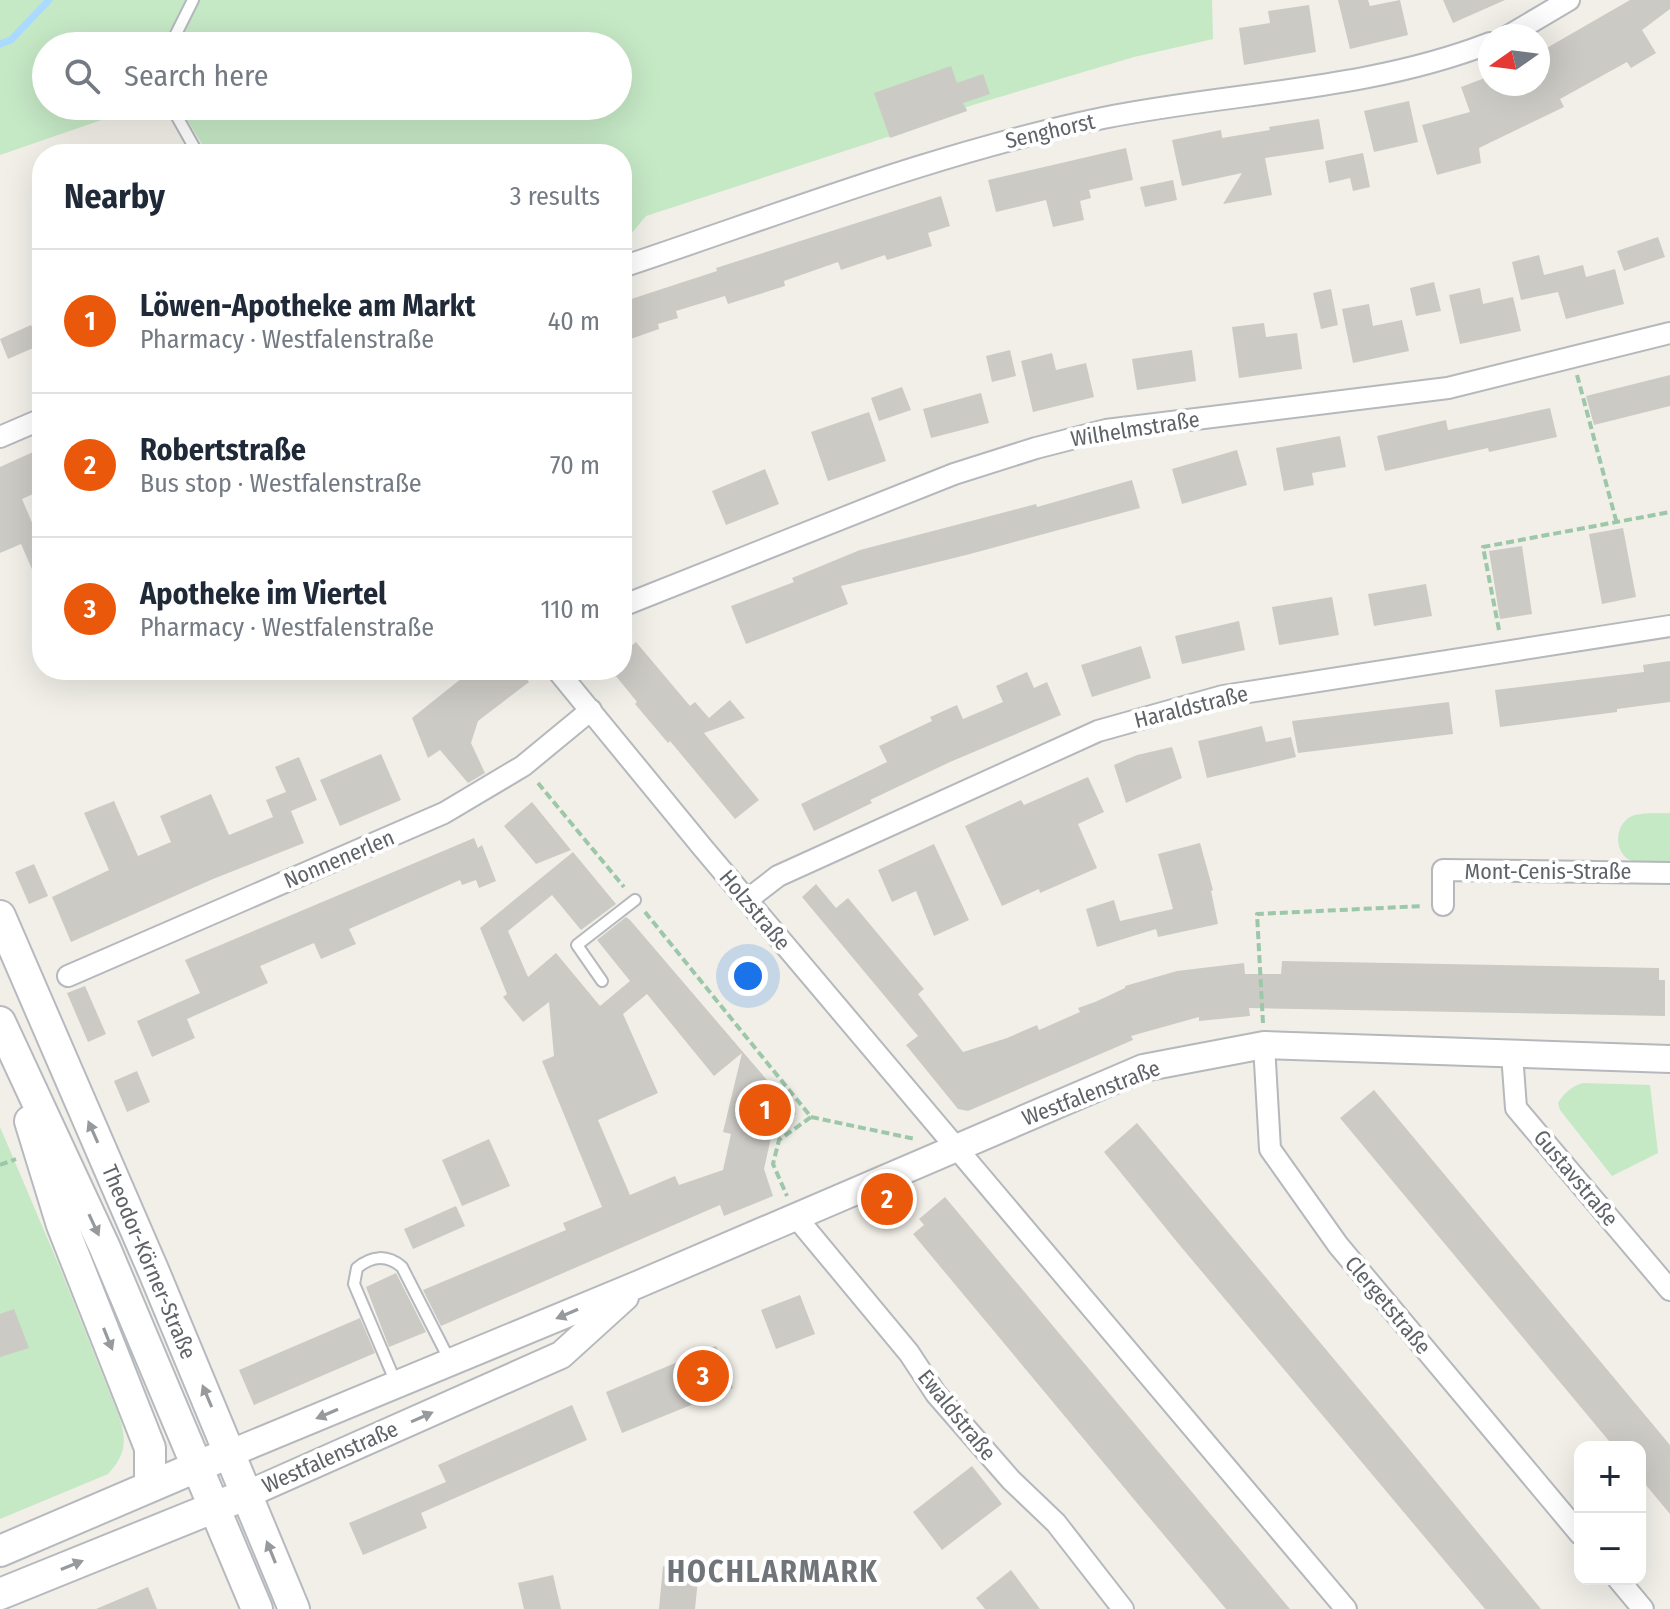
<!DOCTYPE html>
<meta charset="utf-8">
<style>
body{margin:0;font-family:"Fira Sans Condensed",sans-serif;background:#f6f6f7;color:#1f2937}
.controls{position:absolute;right:24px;bottom:24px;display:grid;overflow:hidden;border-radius:16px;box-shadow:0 8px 32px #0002}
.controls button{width:72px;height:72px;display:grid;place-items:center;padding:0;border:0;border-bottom:2px solid #e0e1e3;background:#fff;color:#1f2937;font:40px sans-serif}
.compass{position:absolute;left:1478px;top:24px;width:72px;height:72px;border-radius:50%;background:#fff;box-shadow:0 8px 32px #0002;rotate:256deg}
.you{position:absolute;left:748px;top:976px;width:28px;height:28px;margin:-20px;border:6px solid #fff;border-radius:50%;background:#1a73e8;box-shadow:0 0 0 12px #1a73e833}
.badge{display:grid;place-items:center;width:52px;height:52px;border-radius:50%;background:#ea580c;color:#fff;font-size:26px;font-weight:700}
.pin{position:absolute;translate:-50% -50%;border:4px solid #fff;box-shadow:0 2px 8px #0006}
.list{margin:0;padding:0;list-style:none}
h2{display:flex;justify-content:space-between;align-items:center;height:104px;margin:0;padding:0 32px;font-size:34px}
h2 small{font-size:26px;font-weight:400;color:#747a83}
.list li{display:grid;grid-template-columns:52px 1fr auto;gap:24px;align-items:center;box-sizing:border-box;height:144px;padding:0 32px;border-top:2px solid #e0e1e3}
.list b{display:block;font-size:30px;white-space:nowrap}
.list p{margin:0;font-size:26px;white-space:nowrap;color:#747a83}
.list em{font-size:26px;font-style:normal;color:#747a83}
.icon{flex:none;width:44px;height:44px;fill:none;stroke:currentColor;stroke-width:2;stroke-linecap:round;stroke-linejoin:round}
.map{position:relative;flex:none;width:1670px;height:1609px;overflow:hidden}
.search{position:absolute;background:#fff;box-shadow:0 8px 32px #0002;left:32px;top:32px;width:600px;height:88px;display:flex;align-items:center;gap:20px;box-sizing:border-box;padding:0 28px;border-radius:44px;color:#747a83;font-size:30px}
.panel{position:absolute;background:#fff;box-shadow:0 8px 32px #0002;left:32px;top:144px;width:600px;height:536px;border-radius:32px}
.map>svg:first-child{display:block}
</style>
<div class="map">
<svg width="1670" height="1609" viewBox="0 0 1670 1609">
<rect width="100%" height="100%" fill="#f1efe8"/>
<path fill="#c5e8c5" d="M 0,0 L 1212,0 L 1213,39 L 1134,57 L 966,107 L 967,111 L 646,216 L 631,234 L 622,237 L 622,154 L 208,154 L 186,118 L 162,106 L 618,106 L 618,46 L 46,46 L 46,106 L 142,106 L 0,155 Z
M 1670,813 L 1670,864 C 1658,864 1643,865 1632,861 C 1613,854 1614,824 1632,816 C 1643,812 1659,814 1670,813 Z
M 1583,1083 L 1650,1085 L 1658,1153 L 1612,1176 L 1560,1110 L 1558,1103 C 1565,1092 1571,1087 1583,1083 Z
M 0,1127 L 60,1268 L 120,1419 C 127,1442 125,1456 108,1474 L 0,1519 Z"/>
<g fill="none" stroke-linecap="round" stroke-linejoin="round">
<path stroke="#aadaff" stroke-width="7" d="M 0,44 L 11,40 L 49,0"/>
</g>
<path fill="#cccac5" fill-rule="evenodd" d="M 1338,0 L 1368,0 L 1370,6 L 1400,0 L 1408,35 L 1350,49 Z
M 1443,0 L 1505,0 L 1453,23 Z
M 1630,0 L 1670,0 L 1670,9 L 1642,30 L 1656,53 L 1631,68 L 1627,62 L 1560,99 L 1564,107 L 1479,148 L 1481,163 L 1437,175 L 1422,125 L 1470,112 L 1461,87 L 1490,76 L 1490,84 L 1538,84 L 1538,53 Z
M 1309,5 L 1316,52 L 1244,65 L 1239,28 L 1270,23 L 1268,11 Z
M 951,66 L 957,83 L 983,74 L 990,94 L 963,103 L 967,111 L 890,138 L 874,93 Z
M 1409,101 L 1418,142 L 1374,152 L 1364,111 Z
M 1319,119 L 1324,149 L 1265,158 L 1272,195 L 1223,204 L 1242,173 L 1182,186 L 1172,140 L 1221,130 L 1222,138 L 1270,130 L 1269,127 Z
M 1126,148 L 1133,180 L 1089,190 L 1091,198 L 1080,201 L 1084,220 L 1053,227 L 1046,200 L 996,212 L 988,180 Z
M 1363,153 L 1370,187 L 1353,191 L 1350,178 L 1329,183 L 1325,161 Z
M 1173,180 L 1177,200 L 1145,207 L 1140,187 Z
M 941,196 L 950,226 L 928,233 L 932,246 L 887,260 L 885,255 L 841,270 L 838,262 L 784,281 L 785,286 L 728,304 L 725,296 L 676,311 L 678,318 L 658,324 L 659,329 L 622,342 L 622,302 L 717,271 L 716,268 Z
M 1658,237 L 1665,257 L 1624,271 L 1617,251 Z
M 1539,255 L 1544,275 L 1583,265 L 1586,277 L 1615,269 L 1624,304 L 1566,319 L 1558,292 L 1521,300 L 1512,262 Z
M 1434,282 L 1441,311 L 1416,316 L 1410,288 Z
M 1480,288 L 1483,304 L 1513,297 L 1521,331 L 1460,344 L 1449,295 Z
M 1331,289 L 1338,325 L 1321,329 L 1313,293 Z
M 1369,304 L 1373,326 L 1402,320 L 1409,351 L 1353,363 L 1342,309 Z
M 1264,323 L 1266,337 L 1297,333 L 1302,369 L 1239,378 L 1232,327 Z
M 31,325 L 40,345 L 8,359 L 0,339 Z
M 1010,350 L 1016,376 L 992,382 L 986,356 Z
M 1192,350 L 1196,381 L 1137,390 L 1132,359 Z
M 1052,353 L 1056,370 L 1086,363 L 1094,397 L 1033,412 L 1021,361 Z
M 1670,375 L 1670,406 L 1594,425 L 1586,396 Z
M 902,387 L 911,410 L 879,421 L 871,398 Z
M 981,393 L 989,423 L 931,438 L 923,409 Z
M 1550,408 L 1557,437 L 1489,452 L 1488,448 L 1385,471 L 1377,436 L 1446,420 L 1448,430 Z
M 869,412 L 886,461 L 828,481 L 811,432 Z
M 1340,436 L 1346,467 L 1312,473 L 1314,485 L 1284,491 L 1276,448 Z
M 42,448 L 42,490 L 22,499 L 42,546 L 42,592 L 21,544 L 0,553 L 0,467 Z
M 1237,450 L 1247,485 L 1182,504 L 1172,469 Z
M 765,469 L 779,504 L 726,525 L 712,491 Z
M 1132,480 L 1140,508 L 970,554 L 841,586 L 848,604 L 746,644 L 731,606 L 794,582 L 792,578 L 860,550 L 1036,504 L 1037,507 Z
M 1623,528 L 1636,597 L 1602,604 L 1589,534 Z
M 1522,546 L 1532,614 L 1500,619 L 1489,551 Z
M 1426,584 L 1432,616 L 1374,626 L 1368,594 Z
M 1332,597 L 1339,635 L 1279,645 L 1272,607 Z
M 1239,621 L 1245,650 L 1182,664 L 1175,636 Z
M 636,642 L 690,706 L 695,702 L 709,718 L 730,700 L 745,718 L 704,733 L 759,800 L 735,819 L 670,741 L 668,743 L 635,704 L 637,702 L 611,670 L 622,670 L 622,654 Z
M 1141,646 L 1151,678 L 1092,697 L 1081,665 Z
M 1670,661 L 1670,702 L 1617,709 L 1617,712 L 1500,727 L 1495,690 L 1644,672 L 1643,665 Z
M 472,670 L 520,670 L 529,682 L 478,721 L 471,743 L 485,773 L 468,783 L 440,750 L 428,758 L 412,718 Z
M 1027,672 L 1034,688 L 1047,682 L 1061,715 L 950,762 L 870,800 L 872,803 L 814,831 L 801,804 L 887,762 L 879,746 L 932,721 L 930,717 L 957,705 L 963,719 L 1003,702 L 996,686 Z
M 1449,702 L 1453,734 L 1298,753 L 1292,721 Z
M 1262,726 L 1266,742 L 1291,737 L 1296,757 L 1207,778 L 1198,741 Z
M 1172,747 L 1182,778 L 1126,803 L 1114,765 L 1137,755 Z
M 381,754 L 401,800 L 340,826 L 320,780 Z
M 299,757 L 317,800 L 291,811 L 304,843 L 213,879 L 71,942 L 52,897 L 109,870 L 84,813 L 114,801 L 138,856 L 171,842 L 160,816 L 211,794 L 229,835 L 273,817 L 266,800 L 286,792 L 275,767 Z
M 1088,777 L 1104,812 L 1078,824 L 1097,868 L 1040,893 L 1039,889 L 1002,906 L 965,826 L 1021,800 L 1024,805 Z
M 532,802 L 571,850 L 536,864 L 504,826 Z
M 474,838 L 478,848 L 482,845 L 496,881 L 479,888 L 476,880 L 462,885 L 460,880 L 349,929 L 356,944 L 321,959 L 314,943 L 260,966 L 268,983 L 187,1019 L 195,1038 L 152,1057 L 137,1021 L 200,993 L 185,960 Z
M 1200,843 L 1213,890 L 1211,891 L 1218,924 L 1158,937 L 1156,929 L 1097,947 L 1086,909 L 1114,900 L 1120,921 L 1173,909 L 1158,854 Z
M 934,844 L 969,920 L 934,936 L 916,891 L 892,902 L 878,870 Z
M 573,852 L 616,904 L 581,930 L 552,895 L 508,931 L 528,977 L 556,953 L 600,1006 L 630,981 L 597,940 L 626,917 L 630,920 L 796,1114 L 775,1130 L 770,1142 L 764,1169 L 773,1196 L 724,1216 L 720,1205 L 441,1326 L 423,1290 L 566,1230 L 563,1223 L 602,1207 L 542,1061 L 554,1056 L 549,1002 L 523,1022 L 503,997 L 507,994 L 480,928 ZM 647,994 L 714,1076 L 742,1053 L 723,1132 L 731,1134 L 723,1170 L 679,1185 L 675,1176 L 630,1195 L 598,1120 L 658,1093 L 623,1014 Z
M 34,864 L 48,896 L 29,904 L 15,872 Z
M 816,884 L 836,908 L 848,898 L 924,989 L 918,994 L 963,1052 L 1007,1038 L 1037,1025 L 1039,1030 L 1080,1012 L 1078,1008 L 1095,1002 L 1125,988 L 1125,986 L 1177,971 L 1244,963 L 1245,974 L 1281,974 L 1282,961 L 1659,968 L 1659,980 L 1665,980 L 1665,1016 L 1249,1008 L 1250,1016 L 1199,1021 L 1199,1017 L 1131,1036 L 1133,1040 L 968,1111 L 958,1109 L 906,1045 L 918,1036 L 802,897 Z
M 85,986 L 106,1034 L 88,1042 L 67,993 Z
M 137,1071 L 150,1102 L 127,1112 L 114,1081 Z
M 1374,1090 L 1670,1445 L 1670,1514 L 1640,1478 L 1640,1447 L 1614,1447 L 1340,1118 Z
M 1137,1123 L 1394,1431 L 1541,1609 L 1485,1609 L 1177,1242 L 1104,1152 Z
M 489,1139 L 510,1186 L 462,1206 L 442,1160 Z
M 945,1197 L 1145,1436 L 1290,1609 L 1226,1609 L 1137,1503 L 913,1234 L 924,1225 L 919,1219 Z
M 456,1206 L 465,1226 L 413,1249 L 404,1229 Z
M 396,1273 L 426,1332 L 389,1347 L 366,1287 Z
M 800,1295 L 815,1334 L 776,1349 L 761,1310 Z
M 14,1309 L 29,1348 L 0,1357 L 0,1314 Z
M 360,1318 L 375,1353 L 254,1405 L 239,1370 Z
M 716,1346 L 733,1388 L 622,1433 L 606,1392 Z
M 572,1405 L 587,1440 L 421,1513 L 427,1528 L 363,1555 L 349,1523 L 446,1482 L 438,1465 Z
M 972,1466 L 1002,1504 L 942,1550 L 913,1512 Z
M 663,1566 L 699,1569 L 695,1609 L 659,1609 Z
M 1011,1570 L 1040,1609 L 985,1609 L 976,1598 Z
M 553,1575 L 561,1609 L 524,1609 L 518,1583 Z
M 148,1587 L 157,1609 L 96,1609 Z"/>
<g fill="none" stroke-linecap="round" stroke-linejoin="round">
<g stroke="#b5b8bc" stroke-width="14">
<path id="service" d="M 170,46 L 193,0
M 171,106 L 198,154
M 602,981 L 577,945 L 635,900
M 396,1383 L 354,1284 L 357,1268 C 371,1256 387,1254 402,1267 L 450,1361"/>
</g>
<g stroke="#b5b8bc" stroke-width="24">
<path id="minor" d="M 1508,36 L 1569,0
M 622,267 C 781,214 939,152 1103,118 C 1232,92 1366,91 1490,43
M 0,437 L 42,419
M 622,606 L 954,474 L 1036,448 L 1106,430 L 1448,388 L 1670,333
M 557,670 L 703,848 L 1346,1609
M 747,900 L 778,876 L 1098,731 L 1223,696 L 1670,626
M 1443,905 L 1443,870 L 1670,873
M 68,976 L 444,813 L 523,766 L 591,710
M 1264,1045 L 1270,1149 L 1338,1245 L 1580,1534
M 1512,1054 L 1516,1108 L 1670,1290
M 796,1217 L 909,1353 L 936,1394 L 1011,1480 L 1056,1523 L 1123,1609
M 1618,1579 L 1643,1609"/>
</g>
<g stroke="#b5b8bc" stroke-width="30">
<path id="tertiary" d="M 231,1453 L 639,1284 L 1143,1068 L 1264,1045 L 1670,1059
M 248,1494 L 561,1355 L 625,1297"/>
</g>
<g stroke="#b6babf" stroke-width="34">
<path id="secondary" d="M 0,916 L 154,1272 L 294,1609
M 0,1022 L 105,1248 L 257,1609
M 30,1121 L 62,1225 L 150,1448 L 150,1486
M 0,1551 L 215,1459
M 0,1594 L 235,1499"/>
</g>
<path stroke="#9cc7a9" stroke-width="4" stroke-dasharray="8 4" stroke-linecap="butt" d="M 1577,375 L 1617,524
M 1499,630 L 1483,547 L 1670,512
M 538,783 L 624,887
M 645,912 L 811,1117 L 779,1140 L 773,1164 L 787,1196
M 1263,1023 L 1257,914 L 1423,906
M 811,1117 L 915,1139
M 0,1165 L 16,1159"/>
<use href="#service" stroke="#fff" stroke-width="10"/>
<use href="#minor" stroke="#fff" stroke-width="20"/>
<use href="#tertiary" stroke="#fff" stroke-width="26"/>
<use href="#secondary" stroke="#fff" stroke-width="30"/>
</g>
<defs><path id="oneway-solid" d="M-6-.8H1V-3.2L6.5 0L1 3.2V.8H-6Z" transform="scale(2)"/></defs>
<g fill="#979a9d">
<use href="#oneway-solid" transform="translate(93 1132) rotate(-114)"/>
<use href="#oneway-solid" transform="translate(94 1225) rotate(65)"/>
<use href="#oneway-solid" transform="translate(567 1314) rotate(157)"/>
<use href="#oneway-solid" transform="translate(108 1339) rotate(68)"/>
<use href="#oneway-solid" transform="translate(207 1396) rotate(-113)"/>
<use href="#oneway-solid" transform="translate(327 1414) rotate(157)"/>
<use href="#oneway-solid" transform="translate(422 1417) rotate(-24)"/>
<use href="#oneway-solid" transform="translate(271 1552) rotate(-112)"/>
<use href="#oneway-solid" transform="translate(72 1565) rotate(-22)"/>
</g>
<g text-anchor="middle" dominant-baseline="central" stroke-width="8" stroke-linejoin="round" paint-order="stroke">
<g font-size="22" fill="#5f6368" stroke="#fff">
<text transform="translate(1050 131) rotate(-13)">Senghorst</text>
<text transform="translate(1135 429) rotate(-9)">Wilhelmstraße</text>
<text transform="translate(1191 707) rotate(-14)">Haraldstraße</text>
<text transform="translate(339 859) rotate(-23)">Nonnenerlen</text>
<text x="1548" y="871">Mont-Cenis-Straße</text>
<text transform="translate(755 910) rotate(50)">Holzstraße</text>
<text transform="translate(1091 1093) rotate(-21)">Westfalenstraße</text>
<text transform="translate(1576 1178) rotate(50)">Gustavstraße</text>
<text transform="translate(149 1262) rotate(67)">Theodor-Körner-Straße</text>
<text transform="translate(1388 1305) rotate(50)">Clergetstraße</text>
<text transform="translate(957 1415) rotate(51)">Ewaldstraße</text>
<text transform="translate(330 1457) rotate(-24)">Westfalenstraße</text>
</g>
<g font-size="30" font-weight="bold" letter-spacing="2" fill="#70757a" stroke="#fff">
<text x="773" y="1572">HOCHLARMARK</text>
</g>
</g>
</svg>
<div class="controls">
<button>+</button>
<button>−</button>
</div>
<svg class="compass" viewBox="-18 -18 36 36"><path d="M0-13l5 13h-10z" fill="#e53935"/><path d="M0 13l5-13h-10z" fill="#747a83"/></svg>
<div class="you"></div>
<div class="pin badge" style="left:765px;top:1110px">1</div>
<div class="pin badge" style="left:887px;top:1199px">2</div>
<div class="pin badge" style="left:703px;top:1376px">3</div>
<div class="search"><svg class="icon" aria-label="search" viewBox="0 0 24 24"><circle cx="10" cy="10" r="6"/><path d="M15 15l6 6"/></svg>Search here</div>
<section class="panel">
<h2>Nearby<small>3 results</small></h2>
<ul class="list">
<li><span class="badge">1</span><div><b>Löwen-Apotheke am Markt</b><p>Pharmacy · Westfalenstraße</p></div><em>40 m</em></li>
<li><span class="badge">2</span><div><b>Robertstraße</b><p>Bus stop · Westfalenstraße</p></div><em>70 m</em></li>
<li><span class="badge">3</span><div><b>Apotheke im Viertel</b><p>Pharmacy · Westfalenstraße</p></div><em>110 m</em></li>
</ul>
</section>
</div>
